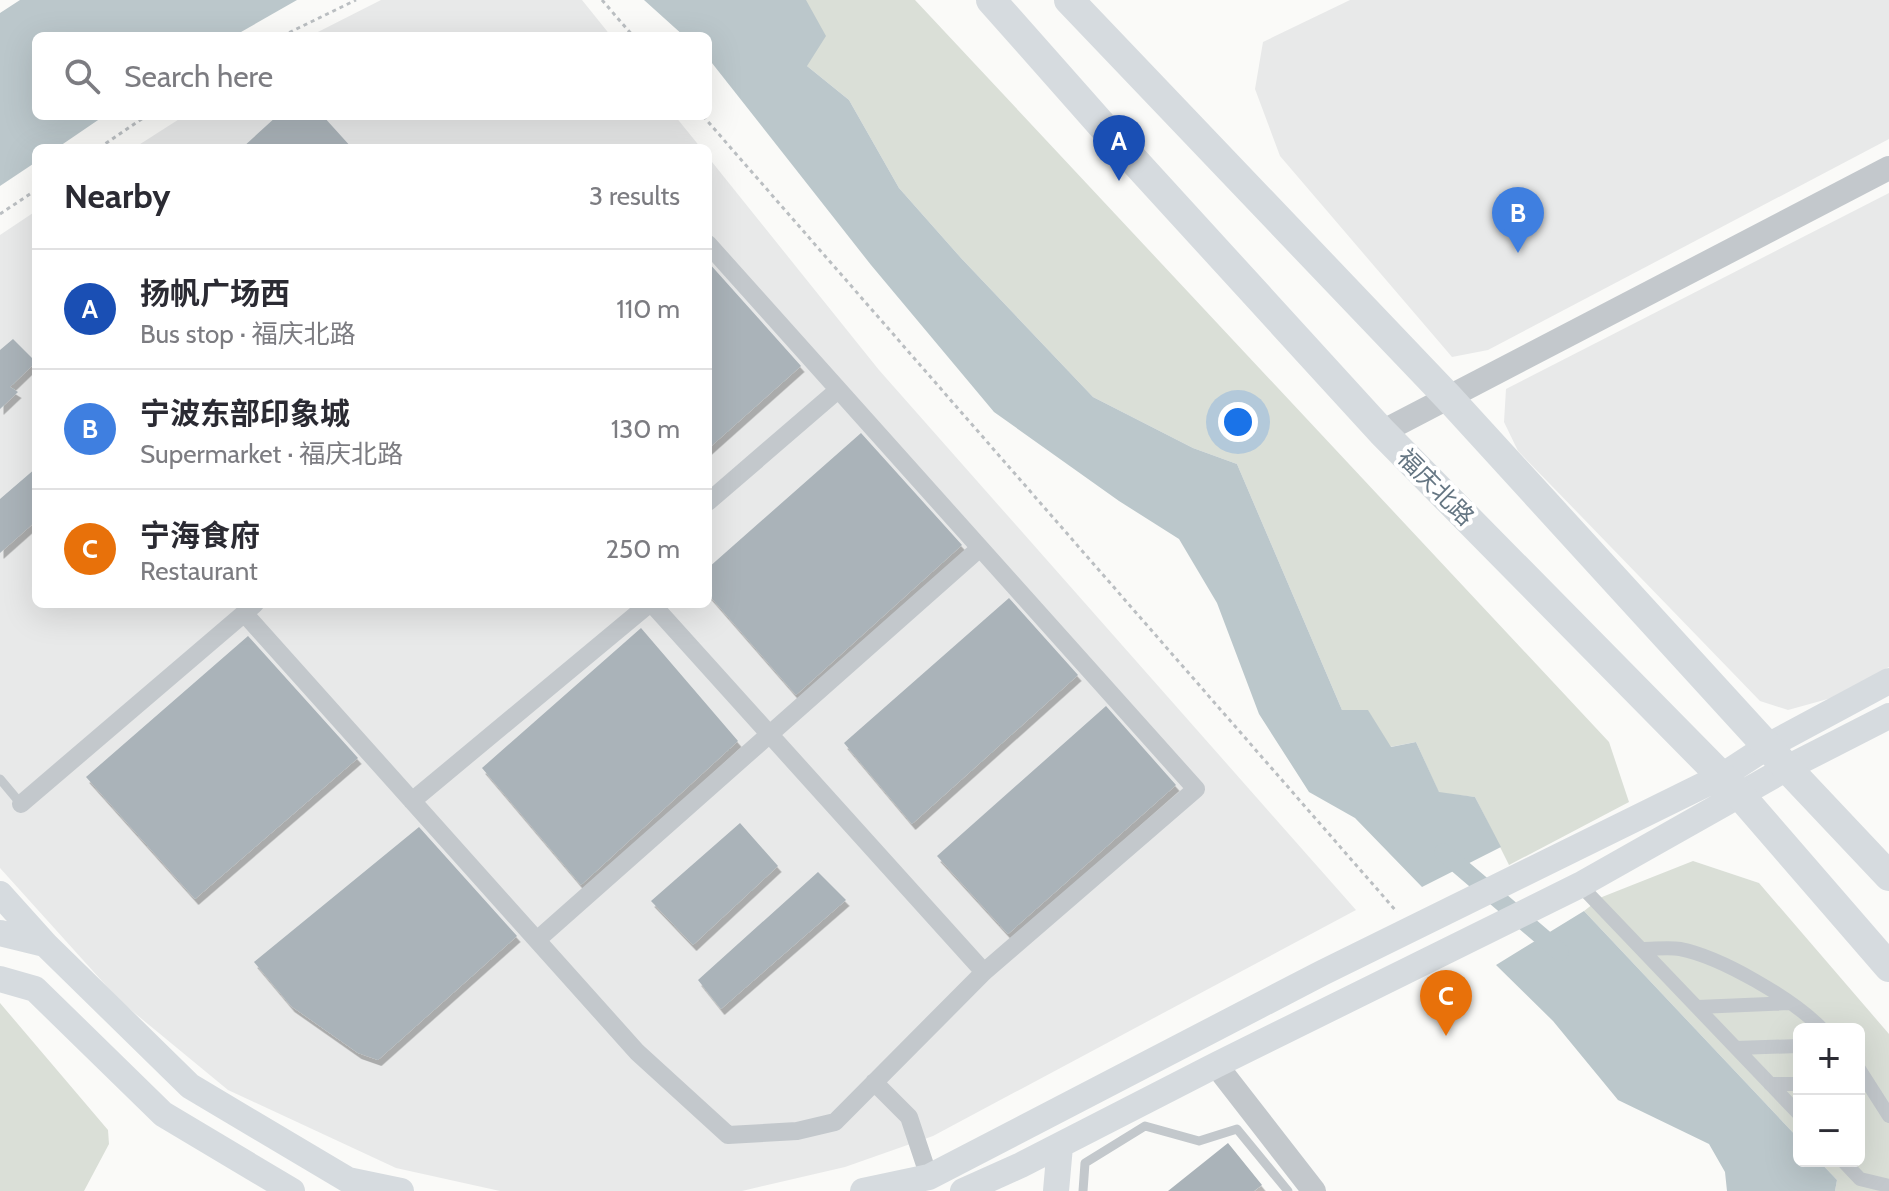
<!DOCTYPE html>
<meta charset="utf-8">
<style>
body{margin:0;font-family:Cabin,"Noto Sans SC",sans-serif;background:#f2f2f3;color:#2b2b33}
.controls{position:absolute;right:24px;bottom:24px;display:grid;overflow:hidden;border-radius:12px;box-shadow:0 8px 32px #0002}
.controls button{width:72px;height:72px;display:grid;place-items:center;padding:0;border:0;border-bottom:2px solid #e1e1e2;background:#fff;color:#2b2b33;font:40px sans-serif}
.you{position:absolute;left:1238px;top:422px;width:28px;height:28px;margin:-20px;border:6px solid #fff;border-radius:50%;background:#1a73e8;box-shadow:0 0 0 12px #1a73e833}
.badge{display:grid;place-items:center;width:52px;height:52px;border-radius:50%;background:#b45309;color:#fff;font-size:26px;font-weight:700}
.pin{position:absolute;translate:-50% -66px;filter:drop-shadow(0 2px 4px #0008)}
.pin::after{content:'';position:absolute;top:42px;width:28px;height:24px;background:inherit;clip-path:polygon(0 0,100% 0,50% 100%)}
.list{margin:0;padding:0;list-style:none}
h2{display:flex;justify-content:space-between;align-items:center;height:104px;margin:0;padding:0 32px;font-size:34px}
h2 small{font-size:26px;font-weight:400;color:#7c7c81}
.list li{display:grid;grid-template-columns:52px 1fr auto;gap:24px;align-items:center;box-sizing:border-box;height:120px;padding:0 32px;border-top:2px solid #e1e1e2}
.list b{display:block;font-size:30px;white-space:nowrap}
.list p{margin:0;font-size:26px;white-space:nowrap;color:#7c7c81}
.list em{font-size:26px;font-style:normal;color:#7c7c81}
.icon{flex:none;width:44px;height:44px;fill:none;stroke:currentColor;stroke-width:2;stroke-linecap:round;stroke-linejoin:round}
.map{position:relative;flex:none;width:1889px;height:1191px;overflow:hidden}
.search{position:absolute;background:#fff;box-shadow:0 8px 32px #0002;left:32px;top:32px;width:680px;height:88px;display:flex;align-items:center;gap:20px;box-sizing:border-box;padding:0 28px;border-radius:12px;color:#7c7c81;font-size:30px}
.panel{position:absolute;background:#fff;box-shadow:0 8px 32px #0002;left:32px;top:144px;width:680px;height:464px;border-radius:12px}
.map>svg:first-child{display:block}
</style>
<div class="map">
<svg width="1889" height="1191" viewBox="0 0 1889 1191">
<defs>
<filter id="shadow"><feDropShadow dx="3.5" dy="6" stdDeviation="0" flood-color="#0004"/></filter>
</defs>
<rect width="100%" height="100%" fill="#fafaf8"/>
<path fill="#e8e9e9" d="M 381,0 L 582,0 L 611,36 L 310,36 Z
M 1350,0 L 1889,0 L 1889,139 L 1488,350 L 1452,357 L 1280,156 L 1255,89 L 1263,42 Z
M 184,116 L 675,116 L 701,148 L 134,148 Z
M 708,157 L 879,370 L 1356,910 L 933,1136 L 845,1167 L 742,1191 L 500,1191 L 396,1168 L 228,1090 L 120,1001 L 0,868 L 0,235 L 36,211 L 36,604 L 708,604 Z
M 1889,193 L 1889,667 L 1835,697 L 1788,710 L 1760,701 L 1518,451 L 1504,422 L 1506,389 Z"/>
<path fill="#dadfd7" d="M 806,0 L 915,0 L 1609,742 L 1629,802 L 1509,865 L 1475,797 L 1439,793 L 1416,742 L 1390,747 L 1368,711 L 1342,710 L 1237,464 L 1193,448 L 1093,397 L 961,258 L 899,188 L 849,100 L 807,66 Z
M 1693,861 L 1759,883 L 1889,1034 L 1889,1191 L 1835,1191 L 1837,1180 L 1819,1161 L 1859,1161 L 1859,1029 L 1799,1029 L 1799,1139 L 1584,911 L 1602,897 Z
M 0,1003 L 108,1130 L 109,1144 L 84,1191 L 0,1191 Z"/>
<path fill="#bbc7cb" d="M 20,0 L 297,0 L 234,36 L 36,36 L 36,116 L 104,116 L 57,148 L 36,148 L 36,162 L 0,186 L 0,13 Z
M 644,0 L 806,0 L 826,36 L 807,66 L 849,100 L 899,188 L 961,258 L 1093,397 L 1193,448 L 1237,464 L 1342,710 L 1368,710 L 1391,747 L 1416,742 L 1439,792 L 1475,797 L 1501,847 L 1422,887 L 1355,818 L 1309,792 L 1259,714 L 1217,603 L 1179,539 L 1119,501 L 994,412 L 871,265 L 708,58 L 708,36 L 684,36 Z
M 1584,911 L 1799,1139 L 1799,1161 L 1819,1161 L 1837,1180 L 1835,1191 L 1727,1191 L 1725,1172 L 1709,1144 L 1618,1100 L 1553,1021 L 1496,965 Z"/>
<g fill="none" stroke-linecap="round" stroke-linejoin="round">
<path stroke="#bbc7cb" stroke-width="18" d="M 1443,852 L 1560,952"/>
</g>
<path fill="#aab3b9" filter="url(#shadow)" d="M 277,116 L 323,116 L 352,148 L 242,148 Z
M 708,262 L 801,366 L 708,449 Z
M 13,339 L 36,362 L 10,387 L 18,392 L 0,409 L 0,350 Z
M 861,433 L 962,545 L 796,695 L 708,594 L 708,568 Z
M 36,468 L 36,521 L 0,553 L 0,499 Z
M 1009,598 L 1078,675 L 912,824 L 844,743 Z
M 641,628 L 738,741 L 581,885 L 482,768 Z
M 248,636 L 358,758 L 195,899 L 86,777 Z
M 1106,706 L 1176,785 L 1008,934 L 937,856 Z
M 740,823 L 778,866 L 693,945 L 651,901 Z
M 419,827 L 517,936 L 378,1060 L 358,1053 L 291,1006 L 254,962 Z
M 818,872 L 846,900 L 721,1009 L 698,980 Z
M 1228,1143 L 1262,1185 L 1254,1191 L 1168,1191 Z"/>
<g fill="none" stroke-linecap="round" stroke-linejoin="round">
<path stroke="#bbbfc2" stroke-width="3" stroke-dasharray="4 4" stroke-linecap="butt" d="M 602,0 L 633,36
M 282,36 L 356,0
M 703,116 L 1397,912
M 99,148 L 146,116
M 0,214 L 36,190"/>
<path stroke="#c3c8cc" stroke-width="9" d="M 0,779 L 21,804
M 1083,1191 L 1085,1163 L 1145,1126 L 1199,1141 L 1237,1129 L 1288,1191"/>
<path stroke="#c3c8cc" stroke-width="14" d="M 1580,885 L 1799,1114
M 1642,949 C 1655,949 1669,947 1680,949 C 1721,957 1793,999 1822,1029
M 1698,1007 L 1789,1003
M 1736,1048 L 1799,1046
M 1859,1069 L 1889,1116
M 1770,1084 L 1799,1084
M 1843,1161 L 1860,1179 L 1889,1186"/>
<path stroke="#c3c8cc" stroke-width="18" d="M 708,502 L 838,390
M 652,604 L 984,972
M 244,613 L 637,1052 L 728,1135 L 797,1131 L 835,1122 L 984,972 L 1196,789 L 708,244
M 412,801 L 649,604
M 21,804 L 255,604
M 537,940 L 980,548
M 874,1082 L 909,1117 L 929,1177"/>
<path stroke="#c3c8cc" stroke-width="24" d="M 1382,432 L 1889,168
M 1216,1065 L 1314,1191"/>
<path stroke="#d6dbdf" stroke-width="26" d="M 0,894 L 45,944 L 190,1086 L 348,1180 L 401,1191
M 0,933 L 45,944
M 0,979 L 35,989 L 163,1114 L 292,1191
M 863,1191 L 929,1177 L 1322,973 L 1722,776 L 1768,746 L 1889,681
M 963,1191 L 1021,1165 L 1216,1065 L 1580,885 L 1787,768 L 1889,716
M 1056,1191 L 1060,1146"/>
<path stroke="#d6dbdf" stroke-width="30" d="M 991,0 L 1107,131 L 1382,432 L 1740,795 L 1889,967
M 1069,0 L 1448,397 L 1787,768 L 1889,876"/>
</g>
<g text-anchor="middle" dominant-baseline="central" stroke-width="8" stroke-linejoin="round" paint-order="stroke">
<g font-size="24" fill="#657683" stroke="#fff">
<text transform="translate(1436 487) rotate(45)">福庆北路</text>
</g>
</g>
</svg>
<div class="controls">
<button>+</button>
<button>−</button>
</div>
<div class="you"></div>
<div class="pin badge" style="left:1119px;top:181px;background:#1a4fb4">A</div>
<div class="pin badge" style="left:1518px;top:253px;background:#3f7fe0">B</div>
<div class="pin badge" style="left:1446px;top:1036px;background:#e8710a">C</div>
<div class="search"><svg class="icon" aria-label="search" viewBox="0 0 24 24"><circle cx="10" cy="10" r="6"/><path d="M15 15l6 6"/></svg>Search here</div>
<section class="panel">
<h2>Nearby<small>3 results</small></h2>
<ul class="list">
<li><span class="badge" style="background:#1a4fb4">A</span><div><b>扬帆广场西</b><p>Bus stop · 福庆北路</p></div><em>110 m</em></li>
<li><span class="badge" style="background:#3f7fe0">B</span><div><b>宁波东部印象城</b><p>Supermarket · 福庆北路</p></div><em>130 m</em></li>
<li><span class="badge" style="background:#e8710a">C</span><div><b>宁海食府</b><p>Restaurant</p></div><em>250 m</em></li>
</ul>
</section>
</div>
